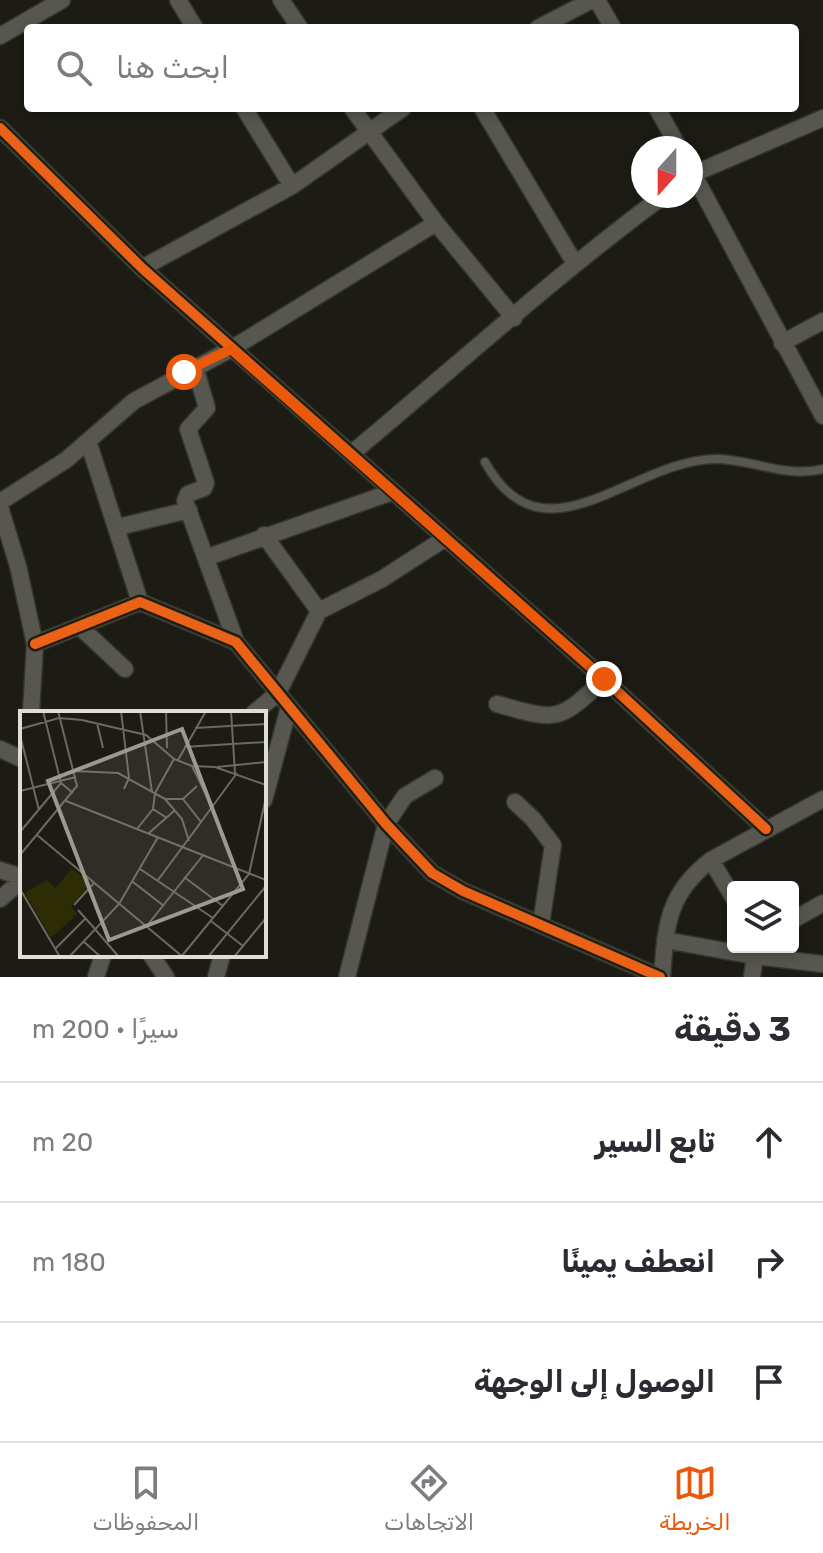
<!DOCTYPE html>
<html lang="ar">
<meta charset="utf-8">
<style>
body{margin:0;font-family:Rubik,"Noto Naskh Arabic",sans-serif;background:#f7f7f7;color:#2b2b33;direction:rtl}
.controls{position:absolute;right:24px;bottom:24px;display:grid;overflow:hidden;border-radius:8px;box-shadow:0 4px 12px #0003}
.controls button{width:72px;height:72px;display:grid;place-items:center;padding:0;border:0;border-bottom:2px solid #e1e1e2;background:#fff;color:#2b2b33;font:40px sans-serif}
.compass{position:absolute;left:631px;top:136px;width:72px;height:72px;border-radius:50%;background:#fff;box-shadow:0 4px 12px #0003;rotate:201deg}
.stop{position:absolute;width:24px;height:24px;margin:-18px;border:6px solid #ea580c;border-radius:50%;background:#fff}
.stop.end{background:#ea580c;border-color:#fff;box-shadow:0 2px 8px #0008}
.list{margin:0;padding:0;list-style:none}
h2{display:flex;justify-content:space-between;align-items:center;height:104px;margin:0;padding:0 32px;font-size:34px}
h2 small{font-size:26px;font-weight:400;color:#7c7c81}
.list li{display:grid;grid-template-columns:52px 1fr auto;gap:24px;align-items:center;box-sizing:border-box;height:120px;padding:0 32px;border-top:2px solid #e1e1e2}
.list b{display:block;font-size:30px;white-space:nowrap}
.list em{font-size:26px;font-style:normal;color:#7c7c81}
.icon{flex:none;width:44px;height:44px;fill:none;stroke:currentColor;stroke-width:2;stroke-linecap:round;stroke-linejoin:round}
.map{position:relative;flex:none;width:823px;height:977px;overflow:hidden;direction:ltr}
.search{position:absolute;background:#fff;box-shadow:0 4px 12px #0003;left:24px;right:24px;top:24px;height:88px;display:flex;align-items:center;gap:20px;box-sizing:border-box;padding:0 28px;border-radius:8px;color:#7c7c81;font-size:30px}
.sheet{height:464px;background:#fff}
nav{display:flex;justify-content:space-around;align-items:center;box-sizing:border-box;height:112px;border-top:2px solid #e1e1e2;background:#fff;font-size:22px;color:#7c7c81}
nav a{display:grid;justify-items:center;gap:4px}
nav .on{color:#ea580c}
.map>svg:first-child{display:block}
</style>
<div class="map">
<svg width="823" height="977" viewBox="0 0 823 977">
<rect width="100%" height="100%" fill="#1c1c14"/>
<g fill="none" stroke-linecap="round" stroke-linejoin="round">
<g stroke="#35352f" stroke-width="11">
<path id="lane" d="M 485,462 C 545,570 634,456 720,459 C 756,461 788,478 823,469"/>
</g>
<g stroke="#35352f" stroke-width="19">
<path id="street" d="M 178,0 L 195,28
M 281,0 L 300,28
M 597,0 L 613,28
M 538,28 L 592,0
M 0,36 L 62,0
M 244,108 L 292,186
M 352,108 L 436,223 L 514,318
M 482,108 L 574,262
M 657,108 L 679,148
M 0,128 L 142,268 L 604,679 L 766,829
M 691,170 L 823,416
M 691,175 L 823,118
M 142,268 L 292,186 L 403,108
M 782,343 L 823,321
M 195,367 L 207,408 L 188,429 L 206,483 L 204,488 L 188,494 L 185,501 L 236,642
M 351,454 C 455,367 555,276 663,196
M 0,502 L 66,460 L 88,441
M 0,507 L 18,566 L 35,644 L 31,713
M 118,527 L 189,510
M 208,557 L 392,492
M 140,602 L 88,441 L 134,401 L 231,349 L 436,223
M 319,611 L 382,579 L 444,539
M 80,627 L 125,669
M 35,644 L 140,602 L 236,642 L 386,824 L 432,873 L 463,891 L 660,977
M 497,704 C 557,721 558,723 604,679
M 254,713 L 278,693 L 319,611 L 264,535
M 0,749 L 22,759
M 264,800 L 289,707
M 515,802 L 533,819 L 553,845 L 541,924
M 711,860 L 733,897
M 0,870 L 22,877
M 0,899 L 22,880
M 793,920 L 823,903
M 665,940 L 754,956 L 823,964
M 151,955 L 166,977
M 96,977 L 103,955
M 216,977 L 222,955
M 347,977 L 386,824 L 405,796 L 435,778
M 662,977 C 666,925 667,894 711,860 L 823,799
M 752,977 L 756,949"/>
</g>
<use href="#lane" stroke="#575750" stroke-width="8"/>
<use href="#street" stroke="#575750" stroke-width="16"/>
<g stroke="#1f1f11" stroke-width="15">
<path id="cycleway" d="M 0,128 L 142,268 L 604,679 L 766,829
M 35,644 L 140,602 L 236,642 L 386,824 L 432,873 L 463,891 L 660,977"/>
</g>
<use href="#cycleway" stroke="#ea6118" stroke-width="10"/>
</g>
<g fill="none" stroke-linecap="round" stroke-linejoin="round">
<path stroke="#ea580c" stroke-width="10" d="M 184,372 L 231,349 L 604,679"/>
</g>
<g transform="translate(20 711)">
<rect width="246" height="246" fill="#1c1c14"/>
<path d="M 52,158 L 71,172 L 51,195 L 57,203 L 31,227 L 5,182 L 27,169 L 35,177 Z" fill="#2c2c05"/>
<path fill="none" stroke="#6a6a61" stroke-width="2" d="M 23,0 L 41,72 L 53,82M 101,0 L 109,67 L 104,78M 120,0 L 132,81M 146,0 L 147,37M 211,0 L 215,62M 77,12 L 83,37M 175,17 L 246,13M 0,18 L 39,7 L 62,9 L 126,24 L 154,48 L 172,55 L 195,56 L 246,74M 0,24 L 19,99M 164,36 L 246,31M 158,49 L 186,0M 172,55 L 192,96 L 181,111M 197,56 L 246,51M 54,60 L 98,62 L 145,88 L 163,88 L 177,75M 0,80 L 56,66M 145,88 L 162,108 L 169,130M 46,90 L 246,169M 192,96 L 217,62M 147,107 L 133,98 L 135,82 L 154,48M 117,118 L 133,98M 0,121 L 41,72M 129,122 L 154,100M 17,124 L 163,246M 0,144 L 57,75 L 38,0M 120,158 L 193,207M 164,166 L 203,195M 138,169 L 181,111 L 163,88M 113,171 L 144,195M 0,178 L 40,246M 54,194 L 74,172M 58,199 L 75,218M 191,210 L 223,235M 126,216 L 184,143M 74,217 L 99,246M 63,230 L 81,246M 35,238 L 65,208M 49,246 L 99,193 L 138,126M 161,246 L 229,163 L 246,86M 188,246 L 246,175M 214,246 L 246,207"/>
<path fill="#9a9a91" fill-opacity="0.15" stroke="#9a9a91" stroke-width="4" d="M 162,18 L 223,178 L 89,229 L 28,70 Z"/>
<rect width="246" height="246" fill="none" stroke="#deded4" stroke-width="4"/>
</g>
</svg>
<div class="controls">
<button><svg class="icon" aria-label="layers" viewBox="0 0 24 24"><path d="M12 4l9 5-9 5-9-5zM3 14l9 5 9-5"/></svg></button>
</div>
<svg class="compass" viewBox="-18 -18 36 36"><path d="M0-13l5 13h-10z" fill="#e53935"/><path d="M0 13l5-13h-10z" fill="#7c7c81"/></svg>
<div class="stop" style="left:184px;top:372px"></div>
<div class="stop end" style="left:604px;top:679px"></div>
<div class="search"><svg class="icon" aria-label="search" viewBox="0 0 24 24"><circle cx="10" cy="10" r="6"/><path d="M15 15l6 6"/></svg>ابحث هنا</div>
</div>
<section class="sheet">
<h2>3 دقيقة<small>سيرًا · 200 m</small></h2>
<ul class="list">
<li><svg class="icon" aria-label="ahead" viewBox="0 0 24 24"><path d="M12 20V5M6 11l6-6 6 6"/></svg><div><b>تابع السير</b></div><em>20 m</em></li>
<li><svg class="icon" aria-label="right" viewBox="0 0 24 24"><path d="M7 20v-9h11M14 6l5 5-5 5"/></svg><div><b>انعطف يمينًا</b></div><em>180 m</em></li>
<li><svg class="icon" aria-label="arrive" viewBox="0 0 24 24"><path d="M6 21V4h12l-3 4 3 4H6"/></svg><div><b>الوصول إلى الوجهة</b></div></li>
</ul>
</section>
<nav>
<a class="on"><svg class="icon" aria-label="map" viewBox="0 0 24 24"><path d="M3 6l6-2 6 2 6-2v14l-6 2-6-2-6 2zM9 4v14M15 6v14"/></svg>الخريطة</a>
<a><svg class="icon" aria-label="directions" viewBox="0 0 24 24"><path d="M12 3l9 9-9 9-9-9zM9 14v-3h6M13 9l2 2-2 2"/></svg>الاتجاهات</a>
<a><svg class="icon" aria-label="saved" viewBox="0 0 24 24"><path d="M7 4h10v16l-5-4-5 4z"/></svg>المحفوظات</a>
</nav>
